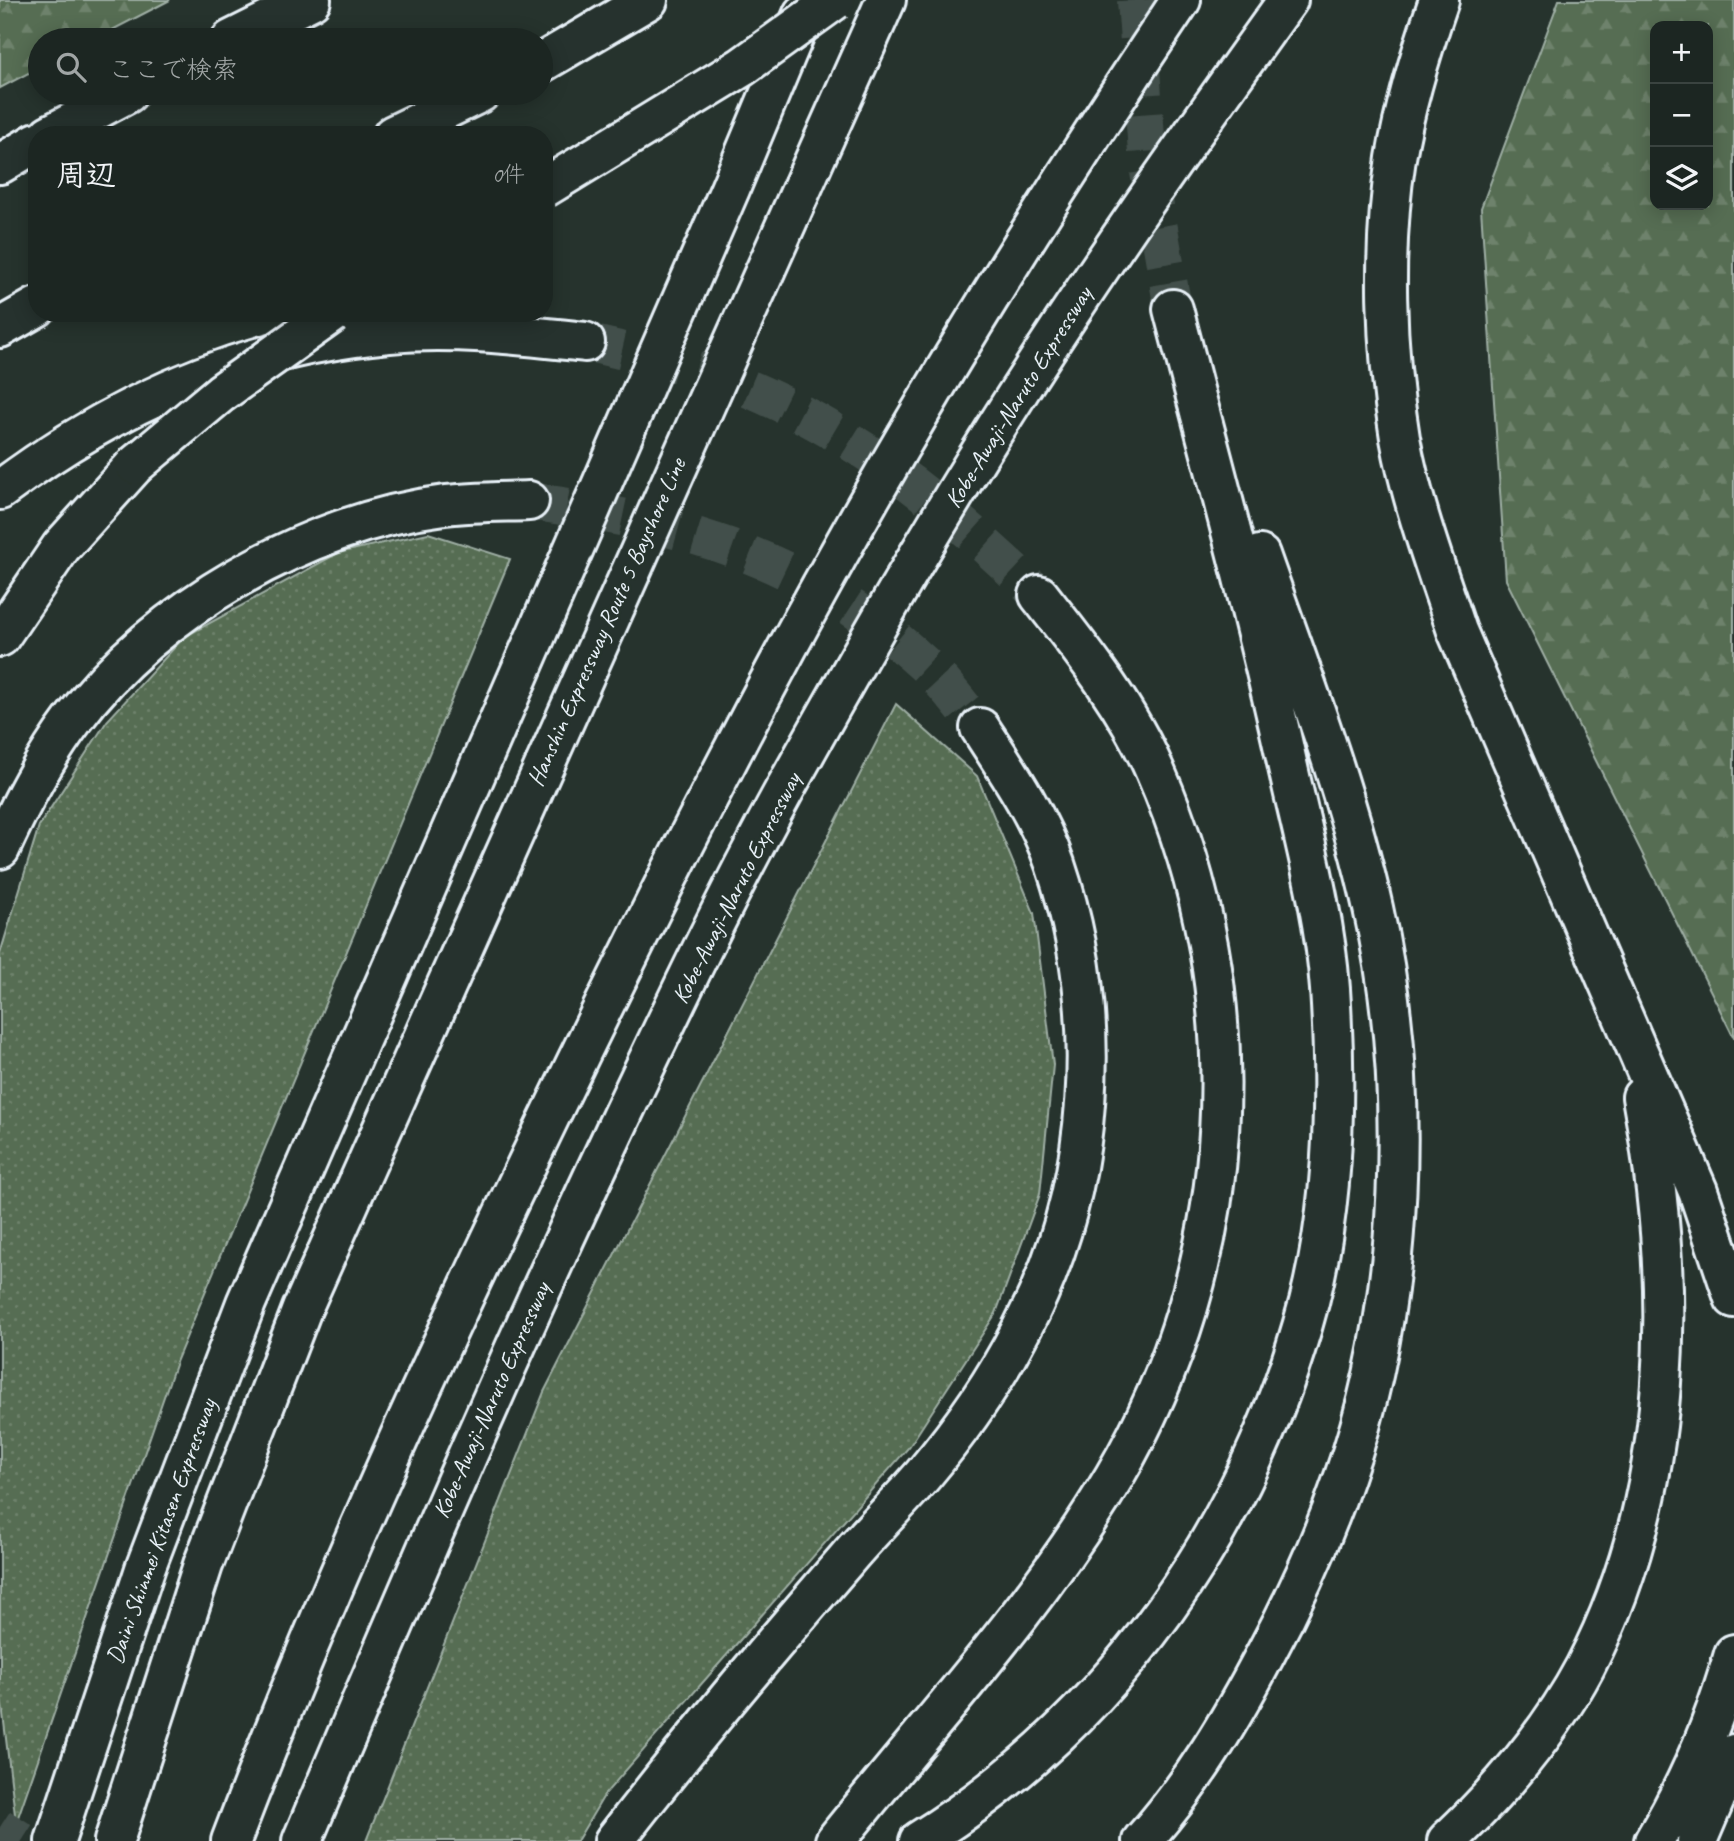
<!DOCTYPE html>
<html lang="ja">
<meta charset="utf-8">
<style>
body{margin:0;font-family:Caveat,"Klee One",sans-serif;background:#29322f;color:#f1f3f6}
.controls{position:absolute;right:21px;top:21px;display:grid;overflow:hidden;border-radius:14px;box-shadow:0 4px 18px #0003}
.controls button{width:63px;height:63px;display:grid;place-items:center;padding:0;border:0;border-bottom:2px solid #3a4340;background:#1c2622;color:#f1f3f6;font:35px sans-serif}
.list{margin:0;padding:0;list-style:none}
h2{display:flex;justify-content:space-between;align-items:center;height:91px;margin:0;padding:0 28px;font-size:30px}
h2 small{font-size:23px;font-weight:400;color:#a0a5a5}
.icon{flex:none;width:38px;height:38px;fill:none;stroke:currentColor;stroke-width:2;stroke-linecap:round;stroke-linejoin:round}
.map{position:relative;flex:none;width:1734px;height:1841px;overflow:hidden}
.search{position:absolute;background:#1c2622;box-shadow:0 4px 18px #0003;left:28px;top:28px;width:525px;height:77px;display:flex;align-items:center;gap:18px;box-sizing:border-box;padding:0 24px;border-radius:38px;color:#a0a5a5;font-size:26px}
.panel{position:absolute;background:#1c2622;box-shadow:0 4px 18px #0003;left:28px;top:126px;width:525px;height:196px;border-radius:28px}
.map>svg:first-child{display:block}
</style>
<div class="map">
<svg width="1734" height="1841" viewBox="0 0 1734 1841">
<defs>
<pattern id="grass-dots" width="8" height="8" patternUnits="userSpaceOnUse" patternTransform="scale(1.75)"><rect width="8" height="8" fill="#566d52"/><path d="M2 2h.1M6 6h.1" fill="none" stroke="#6e826c" stroke-width="1.8" stroke-linecap="round"/></pattern>
<pattern id="forest-firs" width="22" height="20" patternUnits="userSpaceOnUse" patternTransform="scale(1.75)"><rect width="22" height="20" fill="#566d52"/><path d="M5 1l3.5 6h-7zM16 11l3.5 6h-7z" fill="#6e826c"/></pattern>
</defs>
<rect width="100%" height="100%" fill="#26332d"/>
<filter id="ink" filterUnits="userSpaceOnUse"><feTurbulence type="fractalNoise" baseFrequency=".0143" numOctaves="2"/><feDisplacementMap in="SourceGraphic" scale="14" xChannelSelector="R" yChannelSelector="G"/><feConvolveMatrix kernelMatrix="1 2 1 2 8 2 1 2 1" color-interpolation-filters="sRGB"/></filter>
<g filter="url(#ink)">
<path fill="url(#grass-dots)" stroke="#9fafa5" stroke-width="2" d="M 428,533 L 510,559 L 176,1362 L 16,1823 L 0,1688 L 0,954 L 39,826 L 107,721 L 184,637 L 338,553 Z
M 896,704 L 977,776 L 1034,913 L 1053,1065 L 1040,1194 L 996,1313 L 909,1447 L 605,1794 L 577,1841 L 366,1841 L 544,1392 Z"/>
<path fill="url(#forest-firs)" stroke="#9fafa5" stroke-width="2" fill-rule="evenodd" d="M 0,0 L 170,0 L 93,40 L 40,40 L 40,67 L 0,88 Z
M 1559,0 L 1734,0 L 1734,1038 L 1506,580 L 1481,208 ZM 1655,26 L 1708,26 L 1708,205 L 1655,205 Z"/>
<g fill="none" stroke-linecap="round" stroke-linejoin="round">
<path stroke="#43504b" stroke-width="38" stroke-dasharray="38 19" stroke-linecap="butt" d="M 1136,0 L 1148,166 L 1173,309
M 585,342 C 642,355 700,368 754,391 C 867,440 951,511 1039,595
M 529,501 C 681,523 808,558 924,664 C 945,683 962,707 980,728
M 0,1827 L 22,1841"/>
<g stroke="#e8f1f8" stroke-width="44">
<path id="highway" d="M 1439,0 C 1421,52 1405,104 1396,158 C 1382,249 1385,348 1400,438 C 1412,504 1436,568 1457,631 L 1698,1191 L 1734,1298
M 231,40 L 311,0
M 541,63 L 648,0
M 49,135 L 128,93
M 393,135 L 480,93
M 0,164 L 37,142
M 0,328 L 37,307
M 0,490 C 116,403 243,346 389,333 C 454,327 520,335 585,342
M 0,637 L 61,547 L 135,465
M 0,849 C 21,803 43,760 73,720 C 155,609 307,522 445,505 C 472,502 501,502 529,501
M 55,1841 L 146,1566 L 246,1303 L 730,189 L 803,14
M 114,1841 L 203,1565 L 302,1309 L 886,0
M 231,1841 C 326,1591 438,1347 555,1106 C 644,922 736,738 836,559 C 942,368 1059,182 1181,0
M 302,1841 C 403,1602 505,1363 616,1128 C 670,1014 724,900 785,789 C 858,658 933,526 1014,399 C 1101,262 1194,131 1288,0
M 614,1841 C 688,1745 765,1653 845,1561 C 870,1531 898,1504 923,1475 C 960,1431 995,1381 1021,1330 C 1096,1188 1106,1015 1055,864 C 1038,815 1008,771 980,728
M 835,1841 C 930,1722 1036,1609 1114,1477 C 1240,1263 1255,998 1155,771 C 1127,706 1082,650 1039,595
M 919,1841 C 1115,1719 1250,1525 1309,1302 C 1335,1201 1337,1093 1330,989 C 1325,916 1305,843 1289,772 C 1255,616 1213,463 1173,309
M 1142,1841 C 1193,1784 1231,1720 1266,1653 C 1297,1596 1323,1538 1344,1477 C 1405,1304 1413,1086 1373,908 C 1346,787 1301,672 1260,555
M 1447,1841 C 1501,1790 1550,1733 1585,1667 C 1676,1492 1677,1286 1642,1097
M 1654,1841 C 1690,1781 1715,1721 1734,1654
M 1697,1841 L 1734,1754"/>
</g>
<use href="#highway" stroke="#26332d" stroke-width="38"/>
<g stroke="#e8f1f8" stroke-width="44" stroke-linecap="butt">
<path id="highway-bridge" d="M 544,188 L 742,67 L 835,0
M 135,465 L 221,393 L 333,313"/>
</g>
<use href="#highway-bridge" stroke="#26332d" stroke-width="38"/>
</g>
</g>
<g text-anchor="middle" dominant-baseline="central" stroke-width="5" stroke-linejoin="round" paint-order="stroke">
<g font-size="24" fill="#e8f1f8" stroke="#26332d">
<text transform="translate(1018 397) rotate(-58)">Kobe-Awaji-Naruto Expressway</text>
<text transform="translate(606 622) rotate(-66)">Hanshin Expressway Route 5 Bayshore Line</text>
<text transform="translate(736 888) rotate(-63)">Kobe-Awaji-Naruto Expressway</text>
<text transform="translate(491 1400) rotate(-66)">Kobe-Awaji-Naruto Expressway</text>
<text transform="translate(161 1531) rotate(-70)">Daini Shinmei Kitasen Expressway</text>
</g>
</g>
</svg>
<div class="controls">
<button>+</button>
<button>−</button>
<button><svg class="icon" aria-label="layers" viewBox="0 0 24 24"><path d="M12 4l9 5-9 5-9-5zM3 14l9 5 9-5"/></svg></button>
</div>
<div class="search"><svg class="icon" aria-label="search" viewBox="0 0 24 24"><circle cx="10" cy="10" r="6"/><path d="M15 15l6 6"/></svg>ここで検索</div>
<section class="panel">
<h2>周辺<small>0件</small></h2>
<ul class="list">
</ul>
</section>
</div>
